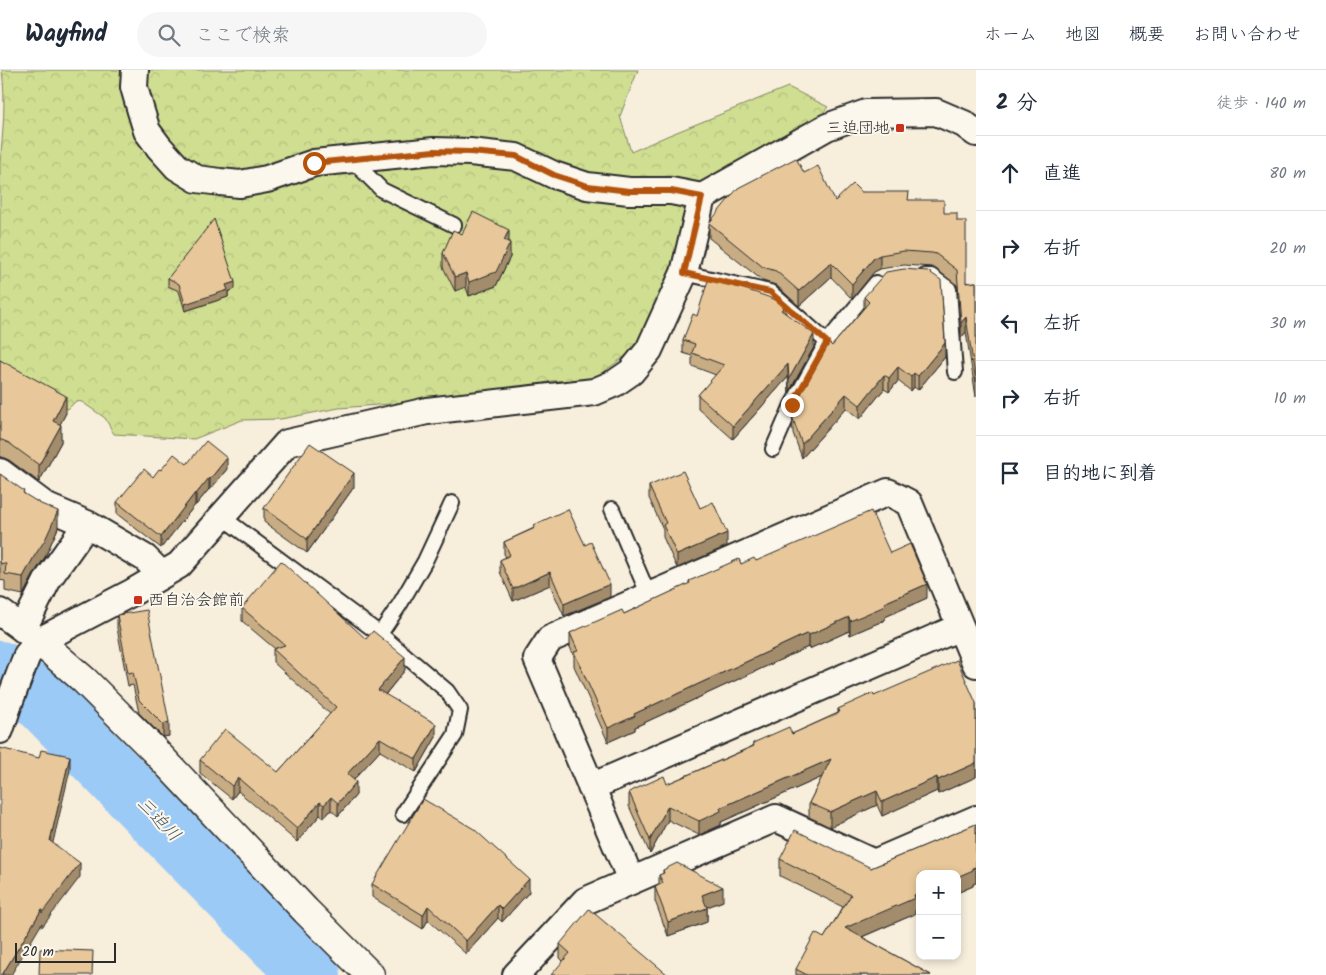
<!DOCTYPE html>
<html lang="ja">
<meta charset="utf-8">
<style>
body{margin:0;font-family:Kalam,"Klee One",sans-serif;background:#f6f6f7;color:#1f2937}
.controls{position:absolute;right:15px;bottom:15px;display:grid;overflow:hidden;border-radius:10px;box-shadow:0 2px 8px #0003}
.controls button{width:45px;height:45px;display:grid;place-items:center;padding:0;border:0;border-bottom:1px solid #e0e1e3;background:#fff;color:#1f2937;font:25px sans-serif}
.scale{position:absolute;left:15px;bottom:12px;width:101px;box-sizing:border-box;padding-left:5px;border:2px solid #2b2b2b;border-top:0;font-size:14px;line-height:18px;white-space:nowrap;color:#2b2b2b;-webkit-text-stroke:4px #fbf7ec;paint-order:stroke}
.stop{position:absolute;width:15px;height:15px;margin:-11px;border:4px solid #b45309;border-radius:50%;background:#fff}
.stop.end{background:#b45309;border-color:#fff;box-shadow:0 1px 5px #0008}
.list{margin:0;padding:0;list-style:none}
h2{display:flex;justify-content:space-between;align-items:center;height:65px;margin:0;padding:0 20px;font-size:21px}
h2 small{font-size:16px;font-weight:400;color:#747a83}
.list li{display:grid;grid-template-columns:32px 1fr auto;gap:15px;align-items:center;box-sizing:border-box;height:75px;padding:0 20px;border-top:1px solid #e0e1e3}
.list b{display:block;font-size:19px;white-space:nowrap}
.list em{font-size:16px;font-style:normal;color:#747a83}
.icon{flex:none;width:28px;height:28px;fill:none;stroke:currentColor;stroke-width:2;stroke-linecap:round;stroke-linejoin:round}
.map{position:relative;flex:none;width:976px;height:905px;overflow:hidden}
header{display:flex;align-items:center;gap:30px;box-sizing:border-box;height:70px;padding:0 25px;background:#fff;border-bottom:1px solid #e0e1e3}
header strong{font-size:24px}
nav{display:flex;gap:28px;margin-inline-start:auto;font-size:18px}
.search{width:350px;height:45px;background:#f6f6f7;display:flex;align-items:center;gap:12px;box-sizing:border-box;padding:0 18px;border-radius:28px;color:#747a83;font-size:19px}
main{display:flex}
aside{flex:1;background:#fff}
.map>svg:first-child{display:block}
</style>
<header>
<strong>Wayfind</strong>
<div class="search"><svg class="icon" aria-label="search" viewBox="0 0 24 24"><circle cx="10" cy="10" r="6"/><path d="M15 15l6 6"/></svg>ここで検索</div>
<nav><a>ホーム</a><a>地図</a><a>概要</a><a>お問い合わせ</a></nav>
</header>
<main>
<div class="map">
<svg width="976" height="905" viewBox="0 0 976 905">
<defs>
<pattern id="forest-crowns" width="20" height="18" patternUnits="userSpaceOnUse" patternTransform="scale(1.25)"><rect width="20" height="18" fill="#d0de91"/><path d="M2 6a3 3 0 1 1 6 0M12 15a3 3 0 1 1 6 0" fill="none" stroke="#b3bf7d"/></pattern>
</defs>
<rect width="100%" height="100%" fill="#f7eedc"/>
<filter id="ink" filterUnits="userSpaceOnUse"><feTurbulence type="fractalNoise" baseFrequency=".02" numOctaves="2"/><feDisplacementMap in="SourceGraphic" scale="10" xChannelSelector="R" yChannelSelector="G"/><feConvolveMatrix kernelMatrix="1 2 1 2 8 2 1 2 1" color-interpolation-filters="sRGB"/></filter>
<g filter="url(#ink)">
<path fill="url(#forest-crowns)" stroke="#7e845e" d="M 2,0 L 638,0 L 620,46 L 631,82 L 667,66 L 788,17 L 828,37 L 812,56 L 686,140 L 670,199 L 634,280 L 592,310 L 551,311 L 510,323 L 458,325 L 390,334 L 339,338 L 281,349 L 242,350 L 194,369 L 114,364 L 105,348 L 82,332 L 76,331 L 68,339 L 55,334 L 0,300 L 0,93 C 3,62 6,31 2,0 Z"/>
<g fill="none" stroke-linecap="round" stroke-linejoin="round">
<path stroke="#9ccaf7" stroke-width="60" d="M 0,601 L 44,633 L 280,875 L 311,905"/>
<g stroke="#2b2b2b" stroke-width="18">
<path id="lane" d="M 354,89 L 362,100 L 382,120 L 454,155
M 684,203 L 770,222 L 827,272
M 925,206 L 931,206 L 949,219 L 955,302
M 773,379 L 792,335 L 827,272 L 876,213
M 612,439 L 649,526
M 222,447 L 380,564 L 400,534 L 425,491 L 452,433
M 380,564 L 447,621 L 460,640 L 455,665 L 403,744"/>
</g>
<g stroke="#2b2b2b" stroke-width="30">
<path id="street" d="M 135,0 L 134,17 L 140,38 L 147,61 L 159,77 L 177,97 L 197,109 L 220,112 L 240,114 L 267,109 L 314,93 L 434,81 L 470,82 L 516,87 L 554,105 L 587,116 L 629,121 L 671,121 L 702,127 L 827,57 L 866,43 L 936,42 L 964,54 L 976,63
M 0,402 L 47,437 L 87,454 L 48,509 L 23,559
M 87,454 L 145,488 L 162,505
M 0,542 L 37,569
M 0,660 L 9,633 L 27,585 L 39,571 L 133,522 L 179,495 L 287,373 L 427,341 L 594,322 L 615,313 L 631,302 L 649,280 L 684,203 L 702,127
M 591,717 L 960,557
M 631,810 L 537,589 L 550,569 L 888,422 L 909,433 L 976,594
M 516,905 L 585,831 L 776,748 L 874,793 L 976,749"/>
</g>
<g stroke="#2b2b2b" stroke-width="31">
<path id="secondary" d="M 39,571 L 84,610 L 153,679 L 306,841 L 370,905"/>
</g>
<use href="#lane" stroke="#fbf7ec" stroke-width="14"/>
<use href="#street" stroke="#fbf7ec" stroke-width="26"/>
<use href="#secondary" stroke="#fbf7ec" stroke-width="28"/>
</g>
<path fill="#c8ac84" stroke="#2b2b2b" d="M 804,103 L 835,131 L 861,122 L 908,130 L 944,143 L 957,151 L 966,213 L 976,212 L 976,327 L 966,262 L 961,268 L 957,215 L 936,199 L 932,197 L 904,195 L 880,199 L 874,202 L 852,229 L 831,207 L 799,236 L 776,215 L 763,211 L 709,168 L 709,153 Z
M 462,164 L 509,173 L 510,187 L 496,216 L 469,226 L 466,217 L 455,221 L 443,197 L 443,183 Z
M 168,208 L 235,219 L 228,222 L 228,227 L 185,241 L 179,221 L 168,216 Z
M 864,227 L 945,287 L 918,320 L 914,317 L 911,321 L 898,311 L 889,322 L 884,319 L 860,349 L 846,338 L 802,388 L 793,363 L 792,342 L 832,276 L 864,237 Z
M 786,244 L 814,277 L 789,322 L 788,307 L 733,369 L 698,338 L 698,325 L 716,305 L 692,296 L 692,286 L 683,283 L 683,270 L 697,246 Z
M 0,290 L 66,343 L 60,354 L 61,372 L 39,412 L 9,390 L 2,387 L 0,387 Z
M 187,394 L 227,399 L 210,420 L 209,419 L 196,435 L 195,435 L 161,478 L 117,444 L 117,432 L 153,407 Z
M 0,404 L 24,423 L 58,458 L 45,487 L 35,502 L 23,525 L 5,521 L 5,511 L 0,510 Z
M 649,416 L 700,438 L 727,476 L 677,498 L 663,467 L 663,459 L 649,428 Z
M 354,417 L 307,483 L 264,452 L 264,438 Z
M 534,455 L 585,475 L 610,527 L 564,546 L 550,515 L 513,531 L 500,502 L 500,490 L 506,487 L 504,484 L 504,472 L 534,458 Z
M 890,483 L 927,528 L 885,547 L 885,550 L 850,565 L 849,561 L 809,579 L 808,577 L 635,657 L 635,660 L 608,672 L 574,596 L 574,586 L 570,577 L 570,563 L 624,544 L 689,514 L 689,511 L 741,494 L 756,491 Z
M 242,538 L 366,569 L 405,600 L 385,625 L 436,667 L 416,702 L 380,681 L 354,709 L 356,725 L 338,746 L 331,740 L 324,748 L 320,745 L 297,772 L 238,721 L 232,729 L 200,703 L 200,690 L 278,702 L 330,644 L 273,592 L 273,579 L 274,578 L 242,551 Z
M 117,545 L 169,666 L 163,667 L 139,643 L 133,615 L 128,616 L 117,558 Z
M 874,626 L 976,633 L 976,707 L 938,724 L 937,721 L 882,746 L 877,735 L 830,757 L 809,747 L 809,733 L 822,707 L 721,752 L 721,755 L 699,765 L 668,750 L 650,784 L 629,736 L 629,722 L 667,714 L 753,676 L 753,673 L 792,664 L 838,643 L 838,639 Z
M 976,754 L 976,813 L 973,814 L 973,816 L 915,841 L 915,844 L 862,867 L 931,905 L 796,905 L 796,899 L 824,868 L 843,837 L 780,806 L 780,789 L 871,798 Z
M 663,800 L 723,831 L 707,837 L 707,852 L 668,866 L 655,831 L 655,817 L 659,815 L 659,805 L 663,804 Z
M 372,814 L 529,822 L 502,852 L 498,848 L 466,884 L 428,850 L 423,859 L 372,827 Z
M 560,874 L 668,905 L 563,891 L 560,888 Z"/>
<path fill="#a28c6c" stroke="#2b2b2b" d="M 509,160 L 509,174 L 504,170 Z
M 510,173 L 510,187 L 496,216 L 469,226 L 469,212 Z
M 880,185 L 880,199 L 874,202 L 852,229 L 852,214 L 874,188 Z
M 831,193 L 831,207 L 799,236 L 799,221 Z
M 466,203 L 466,217 L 455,221 L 455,207 Z
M 235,212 L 235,219 L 228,222 L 228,227 L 185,241 L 185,234 L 226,215 Z
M 786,235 L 786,248 L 781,240 Z
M 966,247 L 966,262 L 961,268 L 961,253 Z
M 814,264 L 814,277 L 789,322 L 789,309 Z
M 945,273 L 945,287 L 918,320 L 918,306 Z
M 788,294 L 788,307 L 733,369 L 733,356 Z
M 898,297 L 898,311 L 889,322 L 889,308 Z
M 914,303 L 914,317 L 911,321 L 911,307 Z
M 884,305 L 884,319 L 860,349 L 860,335 Z
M 846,324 L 846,338 L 802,388 L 802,374 Z
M 66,326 L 66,343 L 53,368 L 53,351 Z
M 61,355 L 61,372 L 39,412 L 39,395 Z
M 227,388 L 227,399 L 210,420 L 210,409 Z
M 354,403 L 354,417 L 307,483 L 307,469 Z
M 209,408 L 209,419 L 196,435 L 196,424 Z
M 195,423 L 195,435 L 161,478 L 161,467 Z
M 58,441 L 58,458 L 45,487 L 35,502 L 23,525 L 23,507 Z
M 727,463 L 727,476 L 677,498 L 677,485 Z
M 550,502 L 550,515 L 513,531 L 513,519 Z
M 610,514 L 610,527 L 564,546 L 564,534 Z
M 927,514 L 927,528 L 885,547 L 885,550 L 850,565 L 850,551 L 884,533 Z
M 849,547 L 849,561 L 809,579 L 809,565 Z
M 808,563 L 808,577 L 635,657 L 635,660 L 608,672 L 608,658 L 634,644 Z
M 405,587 L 405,600 L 378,633 L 378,620 Z
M 169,652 L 169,666 L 163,667 L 163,654 Z
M 436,654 L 436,667 L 416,702 L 416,689 Z
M 380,668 L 380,681 L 347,717 L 347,704 Z
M 70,686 L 70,700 L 50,785 L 50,771 Z
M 831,689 L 831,703 L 721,752 L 721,755 L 699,765 L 699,751 L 720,738 Z
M 976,693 L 976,707 L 938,724 L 938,710 Z
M 937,707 L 937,721 L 882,746 L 882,732 Z
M 238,708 L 238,721 L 232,729 L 232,716 Z
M 356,712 L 356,725 L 338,746 L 338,733 Z
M 877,721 L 877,735 L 830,757 L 830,742 Z
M 331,727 L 331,740 L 324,748 L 324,735 Z
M 320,732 L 320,745 L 297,772 L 297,759 Z
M 668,736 L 668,750 L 650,784 L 650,770 Z
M 80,793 L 80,807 L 42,857 L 42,853 L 11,905 L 2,905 L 42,839 Z
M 976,797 L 976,813 L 973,814 L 973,816 L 957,823 L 957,807 Z
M 529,809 L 529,822 L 502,852 L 502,839 Z
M 723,817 L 723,831 L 702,839 L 702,825 Z
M 920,823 L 920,839 L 915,841 L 915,844 L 845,874 L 845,858 Z
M 498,835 L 498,848 L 466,884 L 466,871 Z
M 428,836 L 428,850 L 423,859 L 423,845 Z
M 707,838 L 707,852 L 668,866 L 668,852 Z"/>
<path fill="#e8c89a" stroke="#2b2b2b" d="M 796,88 L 804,103 L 818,96 L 835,131 L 853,114 L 861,122 L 909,122 L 908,130 L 944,130 L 944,143 L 957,143 L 957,151 L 966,151 L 966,213 L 976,212 L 976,312 L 966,247 L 961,253 L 957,200 L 936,184 L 932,183 L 904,181 L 880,185 L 874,188 L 852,214 L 831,193 L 799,221 L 776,201 L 763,197 L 709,153 L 738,118 Z
M 473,142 L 509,160 L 504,170 L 510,173 L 496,202 L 469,212 L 466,203 L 455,207 L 443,183 L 453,160 L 462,164 Z
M 214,149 L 235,212 L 226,215 L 228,220 L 185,234 L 179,214 L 168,208 Z
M 904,199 L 928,201 L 941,210 L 945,273 L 918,306 L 914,303 L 911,307 L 898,297 L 889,308 L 884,305 L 860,335 L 846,324 L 802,374 L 793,349 L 792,342 L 800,325 L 829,273 L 832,276 L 869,232 L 864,227 L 886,202 Z
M 709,207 L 783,232 L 786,235 L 781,240 L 814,264 L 789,309 L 788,294 L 733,356 L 698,325 L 724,295 L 692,283 L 695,274 L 683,270 L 693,244 L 697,246 Z
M 0,290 L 66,326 L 53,351 L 61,355 L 39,395 L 9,373 L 2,370 L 0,370 Z
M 206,371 L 227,388 L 210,409 L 209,408 L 196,424 L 195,423 L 161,467 L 117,432 L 144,399 L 153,407 L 159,399 L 161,400 L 174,384 L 187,394 Z
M 310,373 L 354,403 L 307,469 L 264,438 Z
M 683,401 L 700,438 L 713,432 L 727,463 L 677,485 L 663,455 L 666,453 L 649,416 Z
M 0,404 L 24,421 L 23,423 L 41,434 L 58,441 L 45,470 L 35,485 L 23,507 L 5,504 L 6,494 L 0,493 Z
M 568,439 L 585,475 L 591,472 L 610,514 L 564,534 L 550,502 L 513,519 L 500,490 L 510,485 L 504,472 L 535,458 L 534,455 Z
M 871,441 L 890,483 L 910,474 L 927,514 L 884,533 L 885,536 L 850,551 L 849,547 L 809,565 L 808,563 L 634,644 L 635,646 L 608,658 L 574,582 L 578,581 L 570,563 L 622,540 L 624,544 L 690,513 L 689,511 L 739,489 L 741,494 L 754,488 L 756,491 Z
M 281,491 L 366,569 L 373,561 L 405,587 L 378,620 L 436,654 L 416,689 L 380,668 L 347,704 L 356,712 L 338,733 L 331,727 L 324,735 L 320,732 L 297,759 L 238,708 L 232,716 L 200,690 L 225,659 L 278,702 L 336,637 L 273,579 L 285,575 L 242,538 Z
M 147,540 L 169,652 L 163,654 L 139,630 L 133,602 L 128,603 L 117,545 Z
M 957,590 L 976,633 L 976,693 L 938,710 L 937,707 L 882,732 L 877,721 L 830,742 L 809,733 L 831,689 L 720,738 L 721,741 L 699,751 L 668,736 L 650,770 L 629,722 L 664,706 L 667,714 L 754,676 L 753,673 L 789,657 L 792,664 L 839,643 L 838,639 L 873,623 L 874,626 Z
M 0,678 L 39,688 L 41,680 L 70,686 L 50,771 L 80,793 L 42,843 L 42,839 L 2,905 L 0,905 Z
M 423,729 L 474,759 L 529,809 L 502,839 L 498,835 L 466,871 L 428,836 L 423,845 L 372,814 Z
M 976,754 L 976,797 L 972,798 L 973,800 L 957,807 L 957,804 L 920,804 L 920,823 L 914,825 L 915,828 L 845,858 L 931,905 L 807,905 L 796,899 L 815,863 L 824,868 L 851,825 L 780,789 L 795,760 L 871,798 Z
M 677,793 L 723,817 L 702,825 L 707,838 L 668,852 L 655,817 L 663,813 L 659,805 L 664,803 L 663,800 Z
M 589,839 L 668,905 L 551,905 L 570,883 L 560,874 Z
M 40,879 L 93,881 L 92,905 L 39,905 Z"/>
</g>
<g fill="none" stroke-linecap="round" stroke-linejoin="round" filter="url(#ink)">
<path stroke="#b45309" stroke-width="6" d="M 314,93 L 434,81 L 470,82 L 516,86 L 554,105 L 588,116 L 629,121 L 671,121 L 702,127 L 684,203 L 770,222 L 827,272 L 792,335"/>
</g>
<g fill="#c8321e" stroke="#fbf7ec" stroke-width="2">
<rect x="895" y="53" width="10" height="10" rx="2.5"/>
<rect x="133" y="525" width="10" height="10" rx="2.5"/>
</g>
<g text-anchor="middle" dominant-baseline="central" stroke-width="4" stroke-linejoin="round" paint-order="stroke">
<g font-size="16" fill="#2b2b2b" stroke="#fbf7ec" text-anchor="end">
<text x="890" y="58">三迫団地</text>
<text x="148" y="530" text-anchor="start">西自治会館前</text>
</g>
<g font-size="18" font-style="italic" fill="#4d5b68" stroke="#fbf7ec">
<text transform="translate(158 750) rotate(46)">三迫川</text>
</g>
</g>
</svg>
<div class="controls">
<button>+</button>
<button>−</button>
</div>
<div class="scale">20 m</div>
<div class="stop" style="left:314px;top:93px"></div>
<div class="stop end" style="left:792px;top:335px"></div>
</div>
<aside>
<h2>2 分<small>徒歩 · 140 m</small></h2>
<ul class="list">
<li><svg class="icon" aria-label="ahead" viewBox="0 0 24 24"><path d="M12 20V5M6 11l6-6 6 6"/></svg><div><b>直進</b></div><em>80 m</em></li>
<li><svg class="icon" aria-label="right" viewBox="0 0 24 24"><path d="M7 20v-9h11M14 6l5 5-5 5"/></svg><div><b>右折</b></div><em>20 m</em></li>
<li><svg class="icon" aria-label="left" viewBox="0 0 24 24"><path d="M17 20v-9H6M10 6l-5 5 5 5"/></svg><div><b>左折</b></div><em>30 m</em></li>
<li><svg class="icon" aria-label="right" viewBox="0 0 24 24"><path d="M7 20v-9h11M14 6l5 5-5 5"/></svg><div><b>右折</b></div><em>10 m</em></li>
<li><svg class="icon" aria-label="arrive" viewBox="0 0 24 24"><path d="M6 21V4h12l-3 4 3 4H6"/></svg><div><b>目的地に到着</b></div></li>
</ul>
</aside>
</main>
